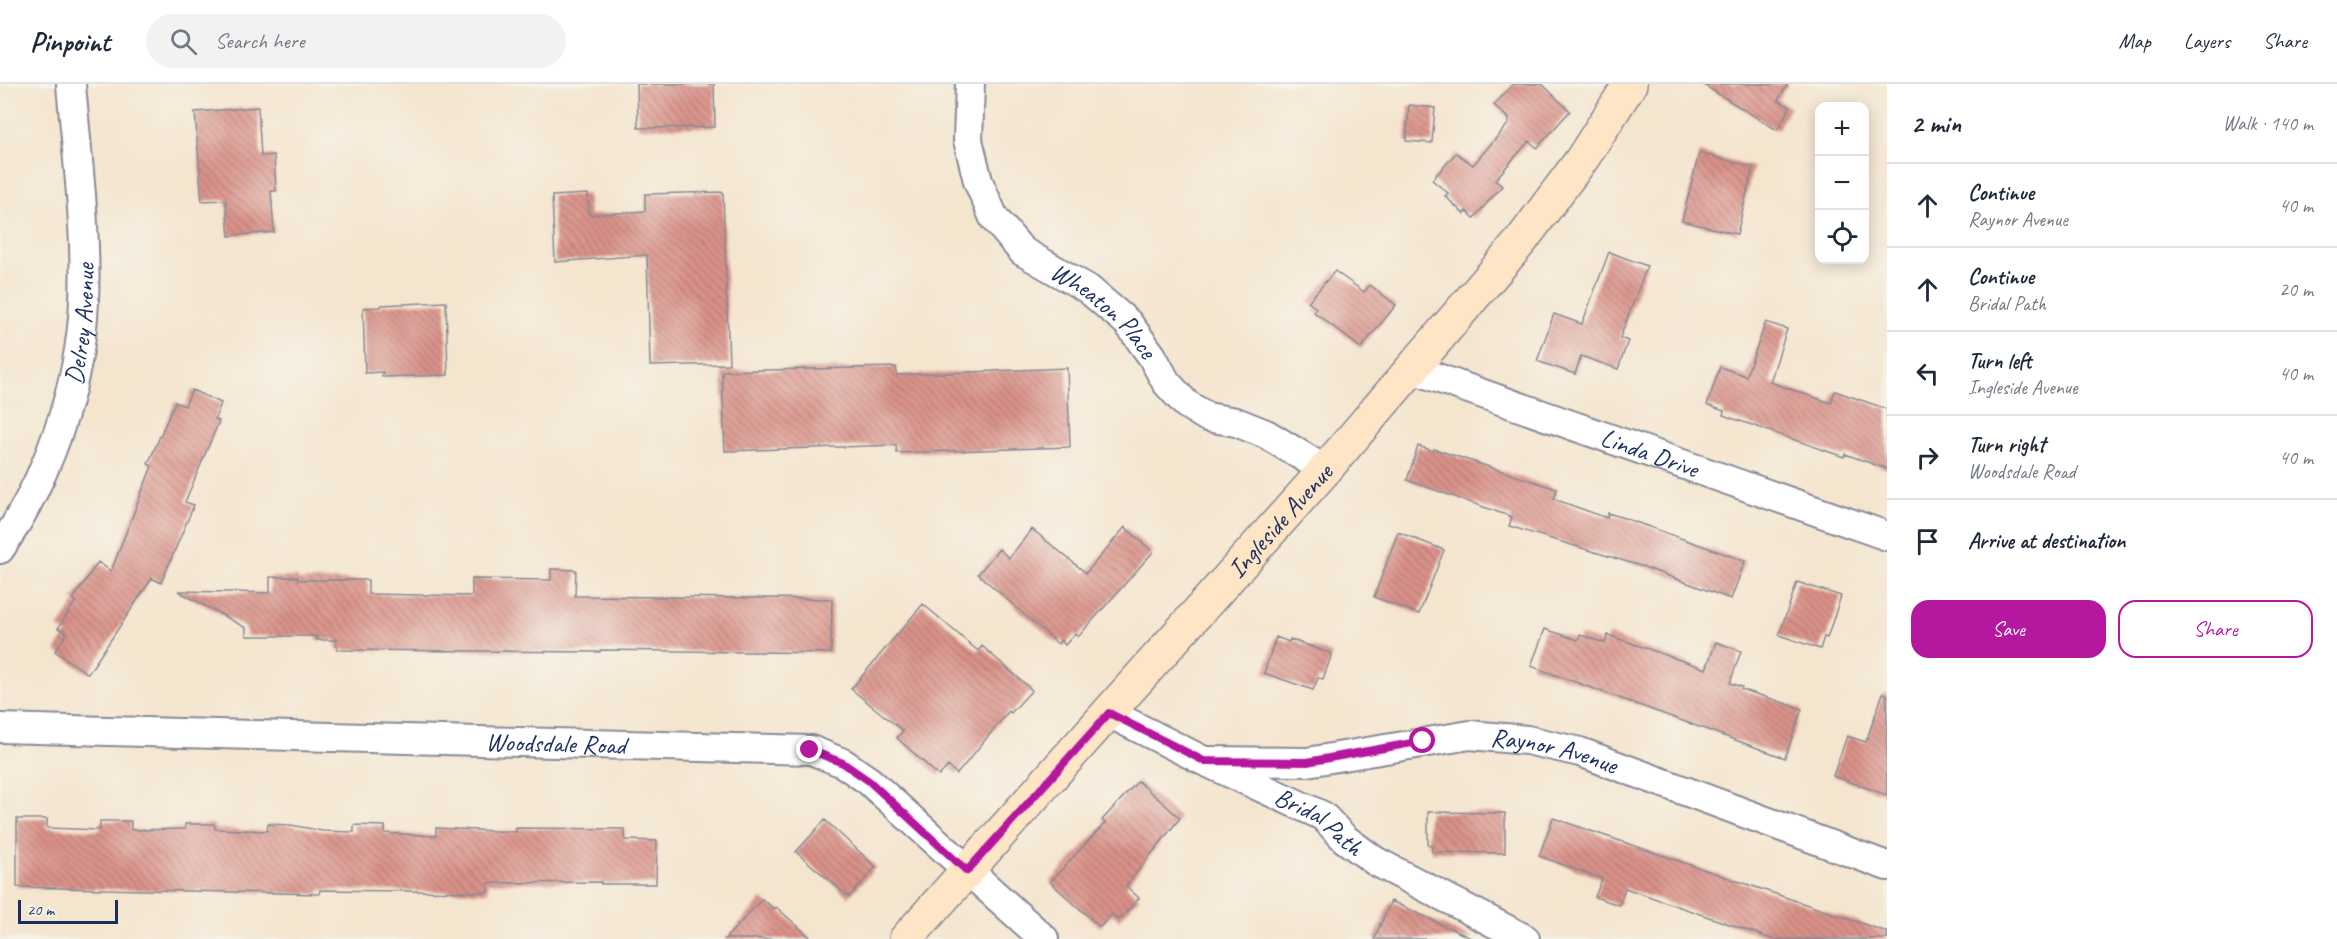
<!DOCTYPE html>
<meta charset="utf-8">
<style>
body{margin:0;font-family:Caveat,sans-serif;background:#f2f2f3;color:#1f2937}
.controls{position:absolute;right:18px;top:18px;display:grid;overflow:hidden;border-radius:12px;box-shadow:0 3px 15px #0003}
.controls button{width:54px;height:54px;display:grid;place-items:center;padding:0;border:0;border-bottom:2px solid #e0e1e3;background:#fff;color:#1f2937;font:30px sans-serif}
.scale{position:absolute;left:18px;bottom:15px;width:100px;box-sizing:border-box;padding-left:6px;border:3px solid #1b2f5e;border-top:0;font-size:16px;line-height:21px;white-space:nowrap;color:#1b2f5e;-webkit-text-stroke:4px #f7f3e8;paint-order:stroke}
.stop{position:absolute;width:18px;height:18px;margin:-14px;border:4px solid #b5179e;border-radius:50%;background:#fff}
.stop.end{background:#b5179e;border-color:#fff;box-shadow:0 2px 6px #0008}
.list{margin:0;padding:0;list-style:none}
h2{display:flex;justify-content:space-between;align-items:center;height:78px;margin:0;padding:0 24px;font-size:26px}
h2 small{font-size:20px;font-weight:400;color:#747a83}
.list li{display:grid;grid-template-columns:39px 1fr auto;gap:18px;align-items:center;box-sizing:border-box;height:84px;padding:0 24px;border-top:2px solid #e0e1e3}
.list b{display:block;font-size:22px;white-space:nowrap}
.list p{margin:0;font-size:20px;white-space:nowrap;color:#747a83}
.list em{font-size:20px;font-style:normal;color:#747a83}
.actions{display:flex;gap:12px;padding:18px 24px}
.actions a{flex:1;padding:14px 0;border:2px solid #b5179e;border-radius:18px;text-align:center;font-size:21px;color:#b5179e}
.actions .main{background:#b5179e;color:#fff}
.icon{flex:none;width:33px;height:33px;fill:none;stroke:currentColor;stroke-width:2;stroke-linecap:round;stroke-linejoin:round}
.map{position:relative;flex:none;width:1887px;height:855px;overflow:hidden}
header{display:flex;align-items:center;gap:36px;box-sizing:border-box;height:84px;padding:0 30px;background:#fff;border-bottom:2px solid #e0e1e3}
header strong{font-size:28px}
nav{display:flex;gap:33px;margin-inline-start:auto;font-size:21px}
.search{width:420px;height:54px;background:#f2f2f3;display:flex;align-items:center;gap:15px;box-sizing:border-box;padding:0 21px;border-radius:33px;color:#747a83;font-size:22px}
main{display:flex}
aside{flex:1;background:#fff}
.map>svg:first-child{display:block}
</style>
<header>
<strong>Pinpoint</strong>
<div class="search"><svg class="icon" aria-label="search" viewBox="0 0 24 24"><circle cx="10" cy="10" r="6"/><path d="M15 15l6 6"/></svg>Search here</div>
<nav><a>Map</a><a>Layers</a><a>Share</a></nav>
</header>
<main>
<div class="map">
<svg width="1887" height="855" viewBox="0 0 1887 855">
<defs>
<pattern id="building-back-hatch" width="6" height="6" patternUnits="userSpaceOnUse" patternTransform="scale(1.5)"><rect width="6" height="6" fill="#da9289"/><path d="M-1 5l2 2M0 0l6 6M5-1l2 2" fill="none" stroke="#b07873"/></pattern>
</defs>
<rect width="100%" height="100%" fill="#f7f3e8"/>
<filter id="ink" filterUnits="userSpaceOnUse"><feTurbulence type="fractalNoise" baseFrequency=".0167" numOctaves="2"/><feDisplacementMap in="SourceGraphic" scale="12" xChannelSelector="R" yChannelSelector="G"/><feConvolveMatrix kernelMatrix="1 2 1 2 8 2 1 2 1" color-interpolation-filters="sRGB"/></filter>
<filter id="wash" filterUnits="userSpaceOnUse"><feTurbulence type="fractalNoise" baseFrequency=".008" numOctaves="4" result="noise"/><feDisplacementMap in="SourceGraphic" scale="24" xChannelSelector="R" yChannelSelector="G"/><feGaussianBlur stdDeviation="1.35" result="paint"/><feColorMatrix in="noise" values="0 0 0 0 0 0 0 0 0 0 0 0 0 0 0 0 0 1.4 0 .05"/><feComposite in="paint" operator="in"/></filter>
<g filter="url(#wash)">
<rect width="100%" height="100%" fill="#f4e5cf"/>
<g id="blocks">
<path fill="url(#building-back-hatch)" d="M 637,0 L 714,0 L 715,43 L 638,44 Z
M 1513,0 L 1542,0 L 1570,27 L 1537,64 L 1529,57 L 1495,96 L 1502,102 L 1474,134 L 1466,127 L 1464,130 L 1445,112 L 1448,109 L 1432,96 L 1456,69 L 1473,81 L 1509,39 L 1508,37 L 1509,35 L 1494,21 Z
M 1702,0 L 1788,0 L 1778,16 L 1790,23 L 1777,46 Z
M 1409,21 L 1435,24 L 1432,59 L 1406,57 Z
M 258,23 L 261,72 L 274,71 L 276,107 L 271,107 L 274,148 L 229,152 L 226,116 L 202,117 L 195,28 Z
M 1699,69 L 1753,83 L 1737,150 L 1682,137 Z
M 723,108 L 729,280 L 650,282 L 647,171 L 555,178 L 552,112 L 588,110 L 589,131 L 645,127 L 645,110 Z
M 1609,168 L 1647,182 L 1620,254 L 1628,257 L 1618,285 L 1581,272 L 1575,290 L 1537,277 L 1554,230 L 1582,240 Z
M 1335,187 L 1364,208 L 1370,201 L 1396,221 L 1361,264 L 1314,228 L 1316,224 L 1308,218 Z
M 446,218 L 448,291 L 382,293 L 383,288 L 365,289 L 363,224 L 381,223 L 381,221 Z
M 1766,238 L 1787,245 L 1770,298 L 1831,319 L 1835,307 L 1887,325 L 1887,385 L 1845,370 L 1844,373 L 1723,331 L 1724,327 L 1707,321 L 1720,283 L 1746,292 Z
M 896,283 L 897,291 L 1067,284 L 1070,363 L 897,369 L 896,361 L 725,367 L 722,287 Z
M 192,306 L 221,319 L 215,335 L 219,337 L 185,418 L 194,421 L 161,499 L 152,494 L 88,590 L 55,567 L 67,549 L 58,544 L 76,517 L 73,515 L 98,478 L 111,487 L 152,382 L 148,380 L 175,318 L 185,322 Z
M 1418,362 L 1433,367 L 1434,365 L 1557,405 L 1554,415 L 1607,434 L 1608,429 L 1627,435 L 1745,477 L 1731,515 L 1644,483 L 1509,442 L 1512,433 L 1407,396 Z
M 1125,443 L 1153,468 L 1078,553 L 1075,550 L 1065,561 L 1061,556 L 1058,560 L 978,490 L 999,465 L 1009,474 L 1032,445 L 1086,489 Z
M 1398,448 L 1444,466 L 1419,530 L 1374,513 Z
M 551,485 L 576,486 L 575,512 L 832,515 L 831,569 L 600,566 L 600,568 L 337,566 L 336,556 L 317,556 L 317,552 L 246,552 L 246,544 L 178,507 L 270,509 L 270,493 L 298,493 L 298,496 L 368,496 L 368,510 L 472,512 L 472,495 L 551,496 Z
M 1797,498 L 1841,512 L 1827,554 L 1824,553 L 1820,565 L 1779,551 Z
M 923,520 L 978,567 L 982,562 L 1032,606 L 1011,629 L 1009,627 L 957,690 L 948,682 L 939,692 L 897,654 L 903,647 L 851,605 Z
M 1545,545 L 1578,556 L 1580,551 L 1605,559 L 1608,551 L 1706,585 L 1716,558 L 1741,567 L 1730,599 L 1742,603 L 1741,605 L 1802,625 L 1785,674 L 1531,582 Z
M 1276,553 L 1289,558 L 1290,555 L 1332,570 L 1323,595 L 1318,594 L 1313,606 L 1264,589 Z
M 1883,609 L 1887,610 L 1887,711 L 1833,692 L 1847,652 L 1866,658 Z
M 1138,697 L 1180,734 L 1126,802 L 1139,814 L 1119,836 L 1112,830 L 1100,843 L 1050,798 L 1105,739 L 1102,736 Z
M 1428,728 L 1505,729 L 1505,769 L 1432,768 L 1432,762 L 1428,761 Z
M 1553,734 L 1887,848 L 1887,855 L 1772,855 L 1625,804 L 1619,821 L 1595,813 L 1602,795 L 1539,772 Z
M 17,735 L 47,735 L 47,744 L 100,746 L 100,737 L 131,737 L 131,746 L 185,745 L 185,740 L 214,740 L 215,745 L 267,747 L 268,740 L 291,741 L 323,747 L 354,748 L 354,741 L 385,742 L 385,749 L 436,752 L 436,744 L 516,748 L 516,744 L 625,745 L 625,756 L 657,757 L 656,800 L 601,800 L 601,798 L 488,799 L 488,808 L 320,806 L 319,810 L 17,803 Z
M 825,736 L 876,783 L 849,813 L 796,768 Z
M 762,815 L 774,825 L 776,823 L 812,855 L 725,855 Z
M 1391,817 L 1473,855 L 1374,855 Z"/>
</g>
</g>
<g filter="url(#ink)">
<use href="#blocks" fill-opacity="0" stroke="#888a96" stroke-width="1.5"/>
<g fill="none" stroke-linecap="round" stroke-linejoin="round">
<g stroke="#888a96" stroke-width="32">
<g id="minor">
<path id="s1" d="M 970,0 L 968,56 L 978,97 L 994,134 L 1022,167 L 1088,205 L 1128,239 L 1152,272 L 1166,298 L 1186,320 L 1207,333 L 1236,338 L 1266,350 L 1325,386"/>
<path id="s2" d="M 1412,285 L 1887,452"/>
<path id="s3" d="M 0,465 C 48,394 80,304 84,218 C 87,146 77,72 71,0"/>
<path id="s4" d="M 1109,629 L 1204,677 L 1323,732 L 1345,755 L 1375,777 L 1525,855"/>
<path id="s5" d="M 0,644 L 811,666 L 843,679 L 869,697 L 1044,855"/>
<path id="s6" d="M 1204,677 L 1307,678 L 1470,651 L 1527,656 L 1580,668 L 1887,782"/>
</g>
</g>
<g stroke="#888a96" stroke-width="36">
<g id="secondary">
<path id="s7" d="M 906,855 L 1325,386 L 1521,157 L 1582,75 L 1630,0"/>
</g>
</g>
<use href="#minor" stroke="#fff" stroke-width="28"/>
<use href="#secondary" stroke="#fde5c5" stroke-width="33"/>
</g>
</g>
<g fill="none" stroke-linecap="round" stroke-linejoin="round" filter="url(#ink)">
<path stroke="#b5179e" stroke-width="8" d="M 810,666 L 843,679 L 869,697 L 967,787 L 1109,629 L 1204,677 L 1307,678 L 1423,657"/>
</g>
<g text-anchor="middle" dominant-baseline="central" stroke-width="5" stroke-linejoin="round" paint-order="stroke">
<g font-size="26" fill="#1b2f5e" stroke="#f7f3e8">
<text stroke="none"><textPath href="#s1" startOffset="284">Wheaton Place</textPath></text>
<text stroke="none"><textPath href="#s3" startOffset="242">Delrey Avenue</textPath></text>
<text stroke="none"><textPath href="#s2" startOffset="252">Linda Drive</textPath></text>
<text stroke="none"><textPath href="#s7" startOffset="561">Ingleside Avenue</textPath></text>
<text stroke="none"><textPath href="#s5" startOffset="556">Woodsdale Road</textPath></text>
<text stroke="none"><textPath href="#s6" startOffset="354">Raynor Avenue</textPath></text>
<text stroke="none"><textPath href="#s4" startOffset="237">Bridal Path</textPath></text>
</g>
</g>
</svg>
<div class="controls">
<button>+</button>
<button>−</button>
<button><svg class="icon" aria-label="locate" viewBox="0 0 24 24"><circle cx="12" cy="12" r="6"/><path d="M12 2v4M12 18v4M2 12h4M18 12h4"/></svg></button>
</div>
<div class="scale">20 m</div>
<div class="stop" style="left:1423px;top:657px"></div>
<div class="stop end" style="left:810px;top:666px"></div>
</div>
<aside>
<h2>2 min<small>Walk · 140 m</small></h2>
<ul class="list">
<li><svg class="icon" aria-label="ahead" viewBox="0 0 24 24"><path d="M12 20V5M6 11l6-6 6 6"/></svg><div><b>Continue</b><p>Raynor Avenue</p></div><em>40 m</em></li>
<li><svg class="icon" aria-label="ahead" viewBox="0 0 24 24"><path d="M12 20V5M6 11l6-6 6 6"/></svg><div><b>Continue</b><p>Bridal Path</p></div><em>20 m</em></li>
<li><svg class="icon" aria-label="left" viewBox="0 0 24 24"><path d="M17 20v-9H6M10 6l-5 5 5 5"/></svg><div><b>Turn left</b><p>Ingleside Avenue</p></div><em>40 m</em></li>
<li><svg class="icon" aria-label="right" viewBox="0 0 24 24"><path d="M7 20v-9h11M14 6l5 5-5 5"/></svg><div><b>Turn right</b><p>Woodsdale Road</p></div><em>40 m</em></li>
<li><svg class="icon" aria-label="arrive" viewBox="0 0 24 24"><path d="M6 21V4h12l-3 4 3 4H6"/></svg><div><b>Arrive at destination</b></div></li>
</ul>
<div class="actions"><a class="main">Save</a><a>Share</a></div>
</aside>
</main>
